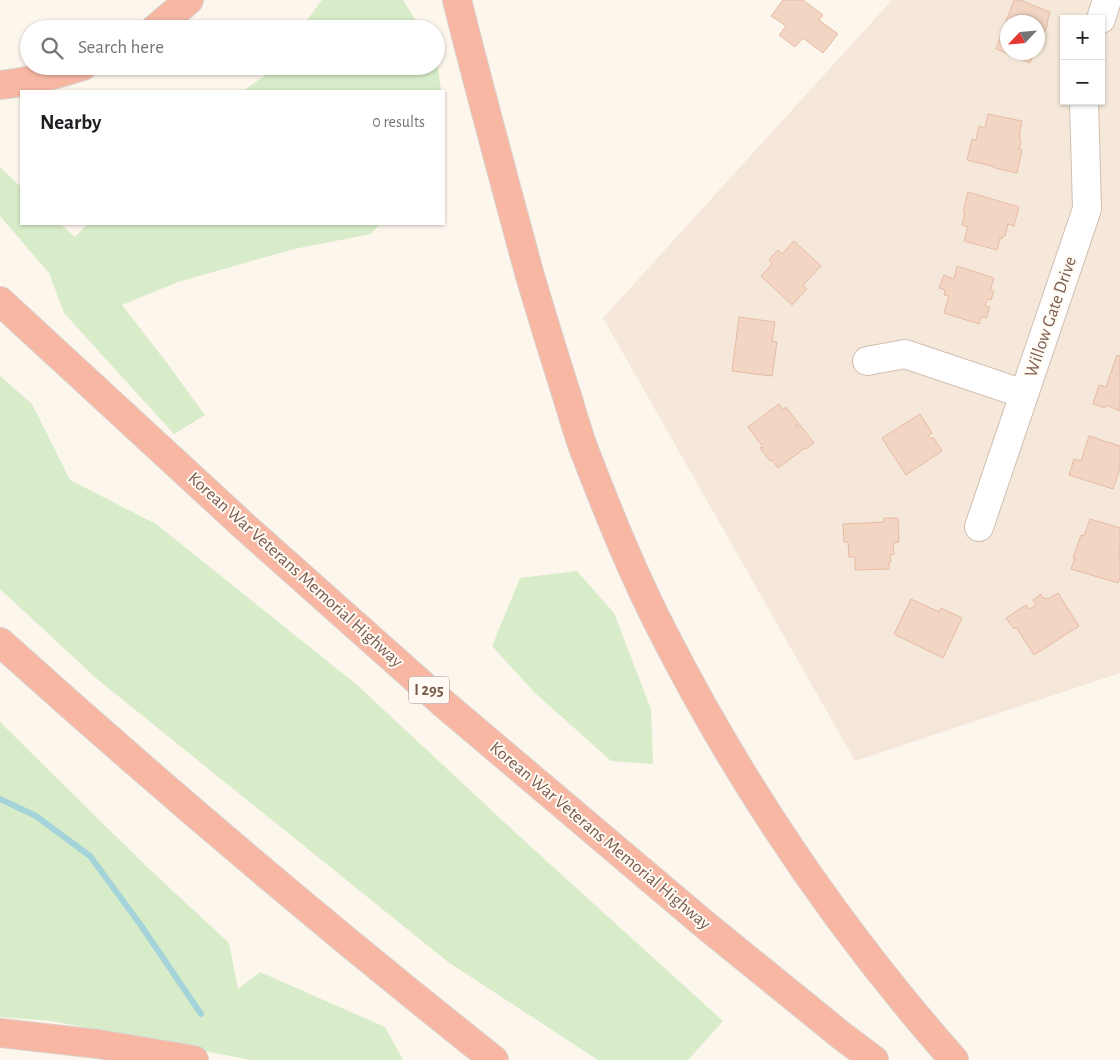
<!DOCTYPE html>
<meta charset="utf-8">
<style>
body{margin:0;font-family:"Alegreya Sans",sans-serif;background:#f6f6f6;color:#202124}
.controls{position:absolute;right:15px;top:15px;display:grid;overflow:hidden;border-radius:0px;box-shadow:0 1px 4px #0004}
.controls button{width:45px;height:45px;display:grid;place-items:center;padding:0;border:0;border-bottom:1px solid #e0e0e0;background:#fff;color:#202124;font:25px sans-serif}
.compass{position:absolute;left:1000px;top:15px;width:45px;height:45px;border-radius:50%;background:#fff;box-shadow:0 1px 4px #0004;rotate:244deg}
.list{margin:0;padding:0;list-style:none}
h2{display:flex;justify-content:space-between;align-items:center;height:65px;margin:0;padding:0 20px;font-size:21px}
h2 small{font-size:16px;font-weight:400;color:#757577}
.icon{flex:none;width:28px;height:28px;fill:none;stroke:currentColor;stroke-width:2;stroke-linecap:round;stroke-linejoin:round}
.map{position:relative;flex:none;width:1120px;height:1060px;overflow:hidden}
.search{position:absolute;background:#fff;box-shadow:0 1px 4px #0004;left:20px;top:20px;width:425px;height:55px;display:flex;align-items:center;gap:12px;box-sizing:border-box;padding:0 18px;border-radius:28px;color:#757577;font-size:19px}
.panel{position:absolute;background:#fff;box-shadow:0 1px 4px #0004;left:20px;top:90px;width:425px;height:135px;border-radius:0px}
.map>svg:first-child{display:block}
</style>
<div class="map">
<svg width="1120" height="1060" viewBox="0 0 1120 1060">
<rect width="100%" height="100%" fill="#fdf6ec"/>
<path fill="#f5e8da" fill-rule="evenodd" d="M 892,0 L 1120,0 L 1120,673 L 855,761 L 603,318 ZM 1064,19 L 1101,19 L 1101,101 L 1064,101 ZM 1008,22 L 1038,22 L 1038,52 L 1008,52 Z"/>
<path fill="#d8ecc9" d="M 322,0 L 403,0 L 421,29 L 300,29 Z
M 436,52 L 441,91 L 243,91 L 264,76 L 271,66 L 436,66 Z
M 0,167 L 21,187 L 21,224 L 60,224 L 75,237 L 87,224 L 380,224 L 371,234 L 294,249 L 178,282 L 122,305 L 167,363 L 205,415 L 174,434 L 64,313 L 49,273 L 0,216 Z
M 0,376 L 32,404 L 70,480 L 156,524 L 357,685 L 530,846 L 723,1021 L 688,1060 L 598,1060 L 448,962 L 97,679 L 0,589 Z
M 577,571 L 614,613 L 651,709 L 653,764 L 611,761 L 535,693 L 492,646 L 520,578 Z
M 0,722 L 145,865 L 229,943 L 238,989 L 260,972 L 385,1027 L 403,1060 L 251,1060 L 52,1021 L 0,1017 Z"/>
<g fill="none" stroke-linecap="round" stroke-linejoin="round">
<path stroke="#a5d3da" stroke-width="6" d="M 0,799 L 36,816 L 90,856 L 140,924 L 201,1014"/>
</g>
<path fill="#f3d5c3" stroke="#e6bba3" d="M 783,0 L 803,0 L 823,15 L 819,20 L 838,34 L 823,53 L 803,38 L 795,47 L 779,35 L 786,26 L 771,16 Z
M 1014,0 L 1020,0 L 1050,12 L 1047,23 L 1048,24 L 1039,44 L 1038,43 L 1038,22 L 1008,22 L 1008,52 L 1034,52 L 1030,63 L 996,49 Z
M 988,114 L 1022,121 L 1019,135 L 1020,135 L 1019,139 L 1021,140 L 1019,149 L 1022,150 L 1017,173 L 995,168 L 995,167 L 967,160 L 972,139 L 976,140 L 979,126 L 985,128 Z
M 968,192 L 1019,207 L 1014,226 L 1008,224 L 1005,236 L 1003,236 L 1002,239 L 1000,238 L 997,250 L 964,241 L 968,227 L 962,225 L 965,212 L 963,212 Z
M 794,241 L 821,266 L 803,285 L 807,289 L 792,305 L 761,276 L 772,264 L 769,260 L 778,250 L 782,254 Z
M 957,266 L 994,278 L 990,291 L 994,291 L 991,300 L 987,299 L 985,306 L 990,307 L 986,318 L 981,317 L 979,324 L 944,313 L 949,296 L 944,295 L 945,290 L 939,288 L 944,275 L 954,279 Z
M 739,317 L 775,322 L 772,341 L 777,342 L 772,376 L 732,371 Z
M 1117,355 L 1120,356 L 1120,411 L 1106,405 L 1105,408 L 1093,404 L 1099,385 L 1106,387 Z
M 779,404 L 783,410 L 786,407 L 799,424 L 795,426 L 796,428 L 800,425 L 814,443 L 806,449 L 805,448 L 778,468 L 772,460 L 770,461 L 760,448 L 763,447 L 748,427 Z
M 920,414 L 932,433 L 928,436 L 931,439 L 933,437 L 942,451 L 906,475 L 882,438 Z
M 1089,436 L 1120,446 L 1120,469 L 1113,489 L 1069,475 L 1074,459 L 1081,461 Z
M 884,518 L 898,518 L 899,542 L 893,543 L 894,554 L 890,555 L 891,562 L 889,562 L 889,569 L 855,570 L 855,557 L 849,557 L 848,542 L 844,542 L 843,524 L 884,522 Z
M 1090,519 L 1120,528 L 1120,550 L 1119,554 L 1120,555 L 1120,578 L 1118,583 L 1071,569 L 1075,558 L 1073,558 L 1081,535 L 1084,536 Z
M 1058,593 L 1079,626 L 1034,655 L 1016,627 L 1014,629 L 1006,618 L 1026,605 L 1029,609 L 1036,605 L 1033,600 L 1041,594 L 1044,599 L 1047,598 L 1048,599 Z
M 911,599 L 939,612 L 941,608 L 962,618 L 943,658 L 894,634 Z"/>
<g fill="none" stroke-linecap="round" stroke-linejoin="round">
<g stroke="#d1beb0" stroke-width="30">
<path id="minor" d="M 1101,19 L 1107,0
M 867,361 L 905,354 L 1024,394
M 979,527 L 1087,209 L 1084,101"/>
</g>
<g stroke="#dad1cd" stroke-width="30">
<path id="highway" d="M 457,0 C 480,92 505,184 530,276 C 542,316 554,356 567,396 C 572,413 577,430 583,447 C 608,512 634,577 666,638 C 744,790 841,932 954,1060
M 155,29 L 189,0
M 0,85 C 29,82 55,75 83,66
M 0,301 L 244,526 L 444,704 L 704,924 L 842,1036 L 874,1060
M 0,642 C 160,786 325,926 494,1060
M 0,1033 L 98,1044 L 194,1060"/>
</g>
<use href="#minor" stroke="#fff" stroke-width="28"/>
<use href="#highway" stroke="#f7b7a3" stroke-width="28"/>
</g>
<g text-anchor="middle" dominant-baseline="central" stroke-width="4" stroke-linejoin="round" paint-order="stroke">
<rect fill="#fffaf3" stroke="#a28b7f" stroke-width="1" x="409" y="676.5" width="40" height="27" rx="4"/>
<g font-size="16" font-weight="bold" fill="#7a5c4d">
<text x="429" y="690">I 295</text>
</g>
<g font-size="18" fill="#7a5c4d" stroke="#fffaf3">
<text transform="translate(1051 317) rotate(-71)">Willow Gate Drive</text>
<text transform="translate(295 570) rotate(42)">Korean War Veterans Memorial Highway</text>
<text transform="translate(600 836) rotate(40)">Korean War Veterans Memorial Highway</text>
</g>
</g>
</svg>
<div class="controls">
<button>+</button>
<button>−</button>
</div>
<svg class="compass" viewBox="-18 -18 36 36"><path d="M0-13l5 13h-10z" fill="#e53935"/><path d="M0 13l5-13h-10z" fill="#757577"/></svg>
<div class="search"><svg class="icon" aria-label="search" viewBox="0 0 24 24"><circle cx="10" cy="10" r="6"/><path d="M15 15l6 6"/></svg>Search here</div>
<section class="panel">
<h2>Nearby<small>0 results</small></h2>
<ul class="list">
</ul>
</section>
</div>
